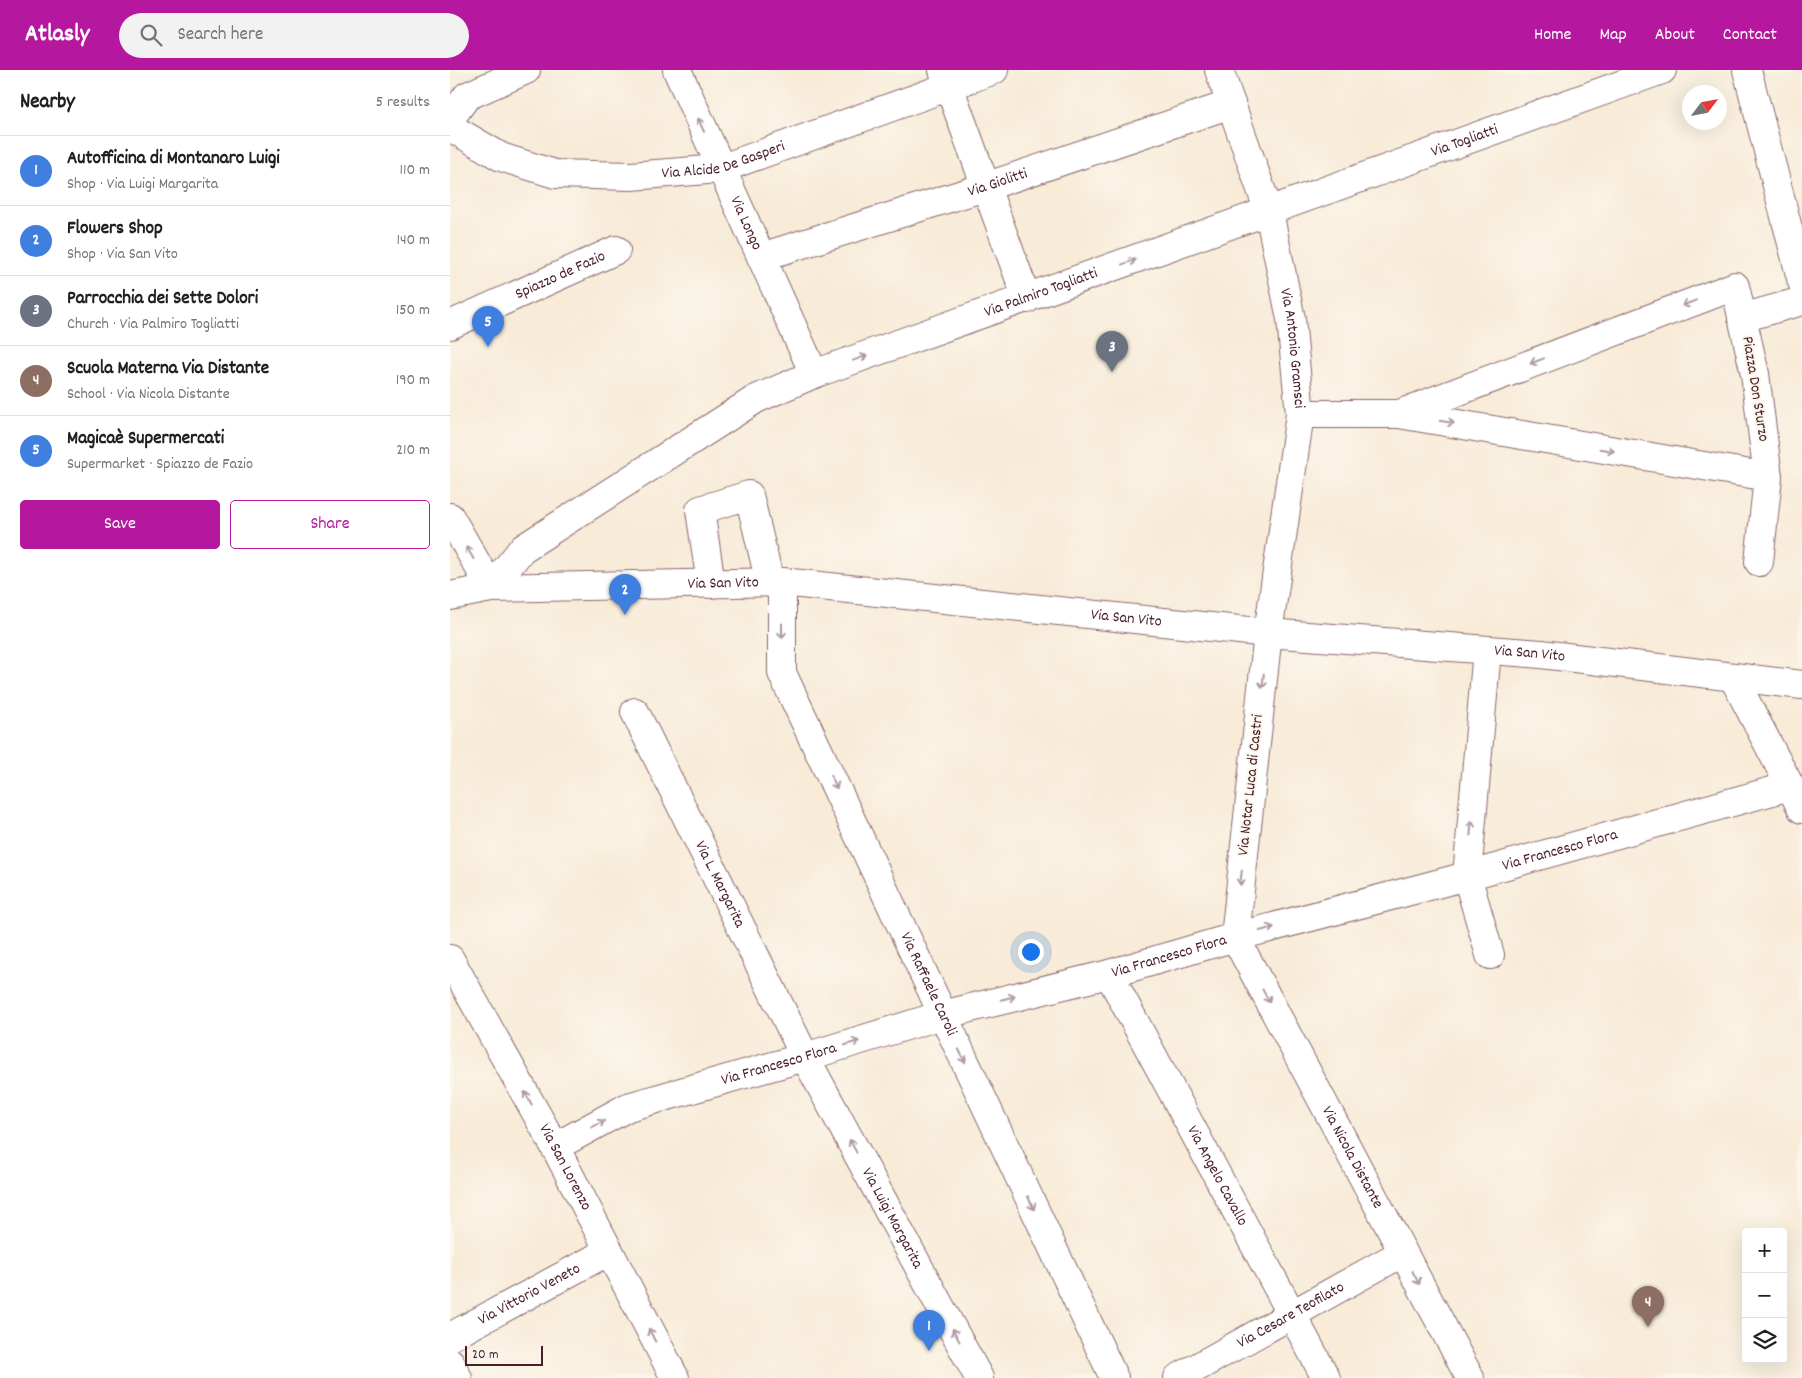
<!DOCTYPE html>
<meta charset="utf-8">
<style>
body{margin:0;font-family:Dekko,sans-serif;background:#f2f2f2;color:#202124}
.controls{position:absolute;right:15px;bottom:15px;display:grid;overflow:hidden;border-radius:5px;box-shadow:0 5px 20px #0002}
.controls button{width:45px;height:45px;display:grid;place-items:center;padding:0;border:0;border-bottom:1px solid #e0e0e0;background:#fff;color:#202124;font:25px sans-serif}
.compass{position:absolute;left:1232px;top:15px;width:45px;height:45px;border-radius:50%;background:#fff;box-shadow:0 5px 20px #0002;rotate:58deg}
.scale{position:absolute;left:15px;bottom:12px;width:78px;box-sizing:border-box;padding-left:5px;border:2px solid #4a1f2b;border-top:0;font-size:14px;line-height:18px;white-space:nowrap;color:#4a1f2b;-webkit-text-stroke:4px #fbf7ec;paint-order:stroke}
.you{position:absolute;left:580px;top:881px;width:18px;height:18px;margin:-12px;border:4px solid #fff;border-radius:50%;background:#1a73e8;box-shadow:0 0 0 8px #1a73e833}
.badge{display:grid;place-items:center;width:32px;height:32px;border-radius:50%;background:#b5179e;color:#fff;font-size:16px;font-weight:700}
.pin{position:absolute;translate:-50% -41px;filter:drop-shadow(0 1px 2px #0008)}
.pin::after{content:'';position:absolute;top:26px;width:18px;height:15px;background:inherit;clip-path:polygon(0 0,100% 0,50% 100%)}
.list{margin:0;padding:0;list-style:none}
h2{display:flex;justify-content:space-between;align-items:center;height:65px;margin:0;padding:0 20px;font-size:21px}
h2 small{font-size:16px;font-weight:400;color:#757577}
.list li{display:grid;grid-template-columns:32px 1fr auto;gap:15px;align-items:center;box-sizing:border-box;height:70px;padding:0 20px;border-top:1px solid #e0e0e0}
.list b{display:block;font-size:19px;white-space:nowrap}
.list p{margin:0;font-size:16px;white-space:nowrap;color:#757577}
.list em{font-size:16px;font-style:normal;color:#757577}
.actions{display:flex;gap:10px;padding:15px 20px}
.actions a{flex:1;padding:11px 0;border:1px solid #b5179e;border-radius:5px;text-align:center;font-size:18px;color:#b5179e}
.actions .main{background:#b5179e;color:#fff}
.icon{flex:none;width:28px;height:28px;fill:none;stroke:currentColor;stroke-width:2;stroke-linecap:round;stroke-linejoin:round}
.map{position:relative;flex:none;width:1352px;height:1308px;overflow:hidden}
header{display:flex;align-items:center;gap:30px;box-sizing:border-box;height:70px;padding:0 25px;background:#b5179e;color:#fff}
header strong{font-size:24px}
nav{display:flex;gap:28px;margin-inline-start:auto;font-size:18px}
.search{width:350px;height:45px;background:#f2f2f2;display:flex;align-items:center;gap:12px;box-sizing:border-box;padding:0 18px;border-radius:28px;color:#757577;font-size:19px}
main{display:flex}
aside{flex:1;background:#fff}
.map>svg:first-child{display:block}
</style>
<header>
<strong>Atlasly</strong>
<div class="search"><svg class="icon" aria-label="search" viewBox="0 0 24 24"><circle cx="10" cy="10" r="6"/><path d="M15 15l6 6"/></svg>Search here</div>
<nav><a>Home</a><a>Map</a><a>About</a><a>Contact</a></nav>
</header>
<main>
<aside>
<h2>Nearby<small>5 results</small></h2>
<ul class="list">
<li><span class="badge" style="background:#3f7fe0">1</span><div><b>Autofficina di Montanaro Luigi</b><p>Shop · Via Luigi Margarita</p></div><em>110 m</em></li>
<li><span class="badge" style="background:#3f7fe0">2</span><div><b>Flowers Shop</b><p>Shop · Via San Vito</p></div><em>140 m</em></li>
<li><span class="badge" style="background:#6b7280">3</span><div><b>Parrocchia dei Sette Dolori</b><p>Church · Via Palmiro Togliatti</p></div><em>150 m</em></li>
<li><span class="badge" style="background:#8d6e63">4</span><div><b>Scuola Materna Via Distante</b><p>School · Via Nicola Distante</p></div><em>190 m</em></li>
<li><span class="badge" style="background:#3f7fe0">5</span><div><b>Magicaè Supermercati</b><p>Supermarket · Spiazzo de Fazio</p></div><em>210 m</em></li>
</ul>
<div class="actions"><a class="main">Save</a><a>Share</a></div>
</aside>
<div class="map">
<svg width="1352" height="1308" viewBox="0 0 1352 1308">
<rect width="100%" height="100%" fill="#fbf7ec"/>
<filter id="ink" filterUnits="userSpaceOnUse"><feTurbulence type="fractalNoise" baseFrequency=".02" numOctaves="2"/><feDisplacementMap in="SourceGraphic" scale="10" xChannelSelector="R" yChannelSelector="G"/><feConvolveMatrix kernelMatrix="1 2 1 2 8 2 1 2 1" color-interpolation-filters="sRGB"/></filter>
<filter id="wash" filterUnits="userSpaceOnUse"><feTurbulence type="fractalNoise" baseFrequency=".0096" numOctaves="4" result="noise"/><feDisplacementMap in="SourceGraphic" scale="20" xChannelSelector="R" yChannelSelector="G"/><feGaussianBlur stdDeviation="1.12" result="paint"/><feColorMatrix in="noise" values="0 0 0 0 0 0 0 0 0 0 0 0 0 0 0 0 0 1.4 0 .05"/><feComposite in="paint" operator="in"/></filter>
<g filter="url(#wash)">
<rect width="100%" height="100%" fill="#f8ebd8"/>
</g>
<g filter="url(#ink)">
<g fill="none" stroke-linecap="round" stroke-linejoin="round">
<g stroke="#876668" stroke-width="30">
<g id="minor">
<path id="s1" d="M 227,0 L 364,304"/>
<path d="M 493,0 L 577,229"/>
<path id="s2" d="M 769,0 L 819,142 L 841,249 L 850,344 L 818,563 L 785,867 L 1020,1308"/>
<path d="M 1297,0 L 1352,212"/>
<path d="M 0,49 L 17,26 L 76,0"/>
<path id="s3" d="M 0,57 L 51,87 L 105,104 L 181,106 L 270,99 L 544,0"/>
<path id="s4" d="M 311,187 L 535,117 L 781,34"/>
<path d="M 1292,248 L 1352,231"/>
<path id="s5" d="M 0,255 L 166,180"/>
<path d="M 850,344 L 949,344 L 1318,407 L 1305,304 L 1285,216 L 949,344"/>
<path d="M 0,447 L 41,518"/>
<path d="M 1309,492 L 1318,407"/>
<path id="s6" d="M 332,512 L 332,603 L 664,1308"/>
<path d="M 261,514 L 250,440 L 299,425 L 320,513"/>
<path id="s7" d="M 41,518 L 72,479 L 306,329 L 364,304 L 1212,0"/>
<path id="s8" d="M 0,526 L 41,518 L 332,512 L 818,563 L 1091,584 L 1352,615"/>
<path d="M 1037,580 L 1017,806 L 1040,885"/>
<path d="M 1283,607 L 1352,739"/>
<path id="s9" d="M 185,642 L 355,987 L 529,1308"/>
<path id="s10" d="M 0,889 L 105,1077 L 225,1308"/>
<path id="s11" d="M 659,904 L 876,1308"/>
<path id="s12" d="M 105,1077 L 178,1037 L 355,987 L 492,945 L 659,904 L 785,867 L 1017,806 L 1340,716"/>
<path id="s13" d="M 0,1267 L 159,1181"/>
<path d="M 0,1292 L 8,1308"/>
<path id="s14" d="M 728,1308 L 952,1183"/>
</g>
</g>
<use href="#minor" stroke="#fff" stroke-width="28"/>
</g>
<defs><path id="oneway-shaft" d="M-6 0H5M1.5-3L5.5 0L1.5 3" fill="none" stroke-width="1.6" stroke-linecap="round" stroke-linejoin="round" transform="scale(1.25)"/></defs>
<g stroke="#ae9aa0">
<use href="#oneway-shaft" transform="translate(251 55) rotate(-114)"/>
<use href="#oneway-shaft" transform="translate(679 192) rotate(-20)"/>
<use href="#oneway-shaft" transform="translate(1239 233) rotate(159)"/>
<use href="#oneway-shaft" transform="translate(410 288) rotate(-20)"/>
<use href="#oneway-shaft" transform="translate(1087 291) rotate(159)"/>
<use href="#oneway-shaft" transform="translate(997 352) rotate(10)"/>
<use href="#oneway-shaft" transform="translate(1157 380) rotate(10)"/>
<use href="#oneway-shaft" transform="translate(20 483) rotate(-120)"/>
<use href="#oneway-shaft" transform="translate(332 561) rotate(90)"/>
<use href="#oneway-shaft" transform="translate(813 611) rotate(96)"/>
<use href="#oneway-shaft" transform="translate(384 712) rotate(65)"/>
<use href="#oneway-shaft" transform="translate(1021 758) rotate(-85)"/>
<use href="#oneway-shaft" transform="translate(791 808) rotate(96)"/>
<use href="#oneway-shaft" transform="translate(817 859) rotate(-15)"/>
<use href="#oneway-shaft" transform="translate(816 926) rotate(62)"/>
<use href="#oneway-shaft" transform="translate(558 928) rotate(-14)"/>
<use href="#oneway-shaft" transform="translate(402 973) rotate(-17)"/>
<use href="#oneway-shaft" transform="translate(512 986) rotate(65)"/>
<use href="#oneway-shaft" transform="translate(78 1028) rotate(-119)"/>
<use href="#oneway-shaft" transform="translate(148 1054) rotate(-28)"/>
<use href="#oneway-shaft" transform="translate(403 1076) rotate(-118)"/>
<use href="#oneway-shaft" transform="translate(581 1133) rotate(65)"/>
<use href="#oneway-shaft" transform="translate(966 1208) rotate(62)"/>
<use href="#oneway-shaft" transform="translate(202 1265) rotate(-117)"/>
<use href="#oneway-shaft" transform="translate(506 1265) rotate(-118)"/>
</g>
</g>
<g text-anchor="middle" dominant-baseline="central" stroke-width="4" stroke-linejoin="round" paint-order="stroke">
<g font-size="16" fill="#4a1f2b" stroke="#fbf7ec">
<text stroke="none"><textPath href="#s7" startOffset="1082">Via Togliatti</textPath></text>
<text stroke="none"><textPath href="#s3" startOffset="286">Via Alcide De Gasperi</textPath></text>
<text stroke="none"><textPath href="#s4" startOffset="248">Via Giolitti</textPath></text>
<text stroke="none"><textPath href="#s1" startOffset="168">Via Longo</textPath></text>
<text stroke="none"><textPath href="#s5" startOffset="121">Spiazzo de Fazio</textPath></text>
<text stroke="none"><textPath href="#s7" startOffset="632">Via Palmiro Togliatti</textPath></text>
<text stroke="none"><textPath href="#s2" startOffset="289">Via Antonio Gramsci</textPath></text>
<text transform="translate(1305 319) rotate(81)">Piazza Don Sturzo</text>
<text stroke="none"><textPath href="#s8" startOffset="274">Via San Vito</textPath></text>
<text stroke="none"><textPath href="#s8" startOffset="679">Via San Vito</textPath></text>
<text stroke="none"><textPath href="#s8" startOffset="1084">Via San Vito</textPath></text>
<text transform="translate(801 715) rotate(-84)">Via Notar Luca di Castri</text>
<text stroke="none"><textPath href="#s12" startOffset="1050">Via Francesco Flora</textPath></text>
<text stroke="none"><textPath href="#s9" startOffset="192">Via L. Margarita</textPath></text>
<text stroke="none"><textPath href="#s12" startOffset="645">Via Francesco Flora</textPath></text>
<text stroke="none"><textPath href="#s6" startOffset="435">Via Raffaele Caroli</textPath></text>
<text stroke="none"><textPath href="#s12" startOffset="240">Via Francesco Flora</textPath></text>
<text stroke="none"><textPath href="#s2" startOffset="1132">Via Nicola Distante</textPath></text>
<text stroke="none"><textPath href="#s10" startOffset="238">Via San Lorenzo</textPath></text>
<text stroke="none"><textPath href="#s11" startOffset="229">Via Angelo Cavallo</textPath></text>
<text stroke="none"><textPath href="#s9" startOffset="568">Via Luigi Margarita</textPath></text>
<text stroke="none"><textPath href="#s13" startOffset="90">Via Vittorio Veneto</textPath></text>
<text stroke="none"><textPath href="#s14" startOffset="129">Via Cesare Teofilato</textPath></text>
</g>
</g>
</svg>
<div class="controls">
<button>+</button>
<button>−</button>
<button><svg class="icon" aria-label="layers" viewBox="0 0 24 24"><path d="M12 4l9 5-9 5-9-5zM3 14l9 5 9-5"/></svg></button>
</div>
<svg class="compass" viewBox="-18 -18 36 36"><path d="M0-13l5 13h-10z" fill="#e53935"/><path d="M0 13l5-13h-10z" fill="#757577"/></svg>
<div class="scale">20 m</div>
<div class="you"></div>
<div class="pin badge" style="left:479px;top:1281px;background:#3f7fe0">1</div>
<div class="pin badge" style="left:175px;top:545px;background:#3f7fe0">2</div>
<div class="pin badge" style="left:662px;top:302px;background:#6b7280">3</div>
<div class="pin badge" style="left:1198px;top:1257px;background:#8d6e63">4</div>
<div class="pin badge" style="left:38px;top:277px;background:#3f7fe0">5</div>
</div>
</main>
